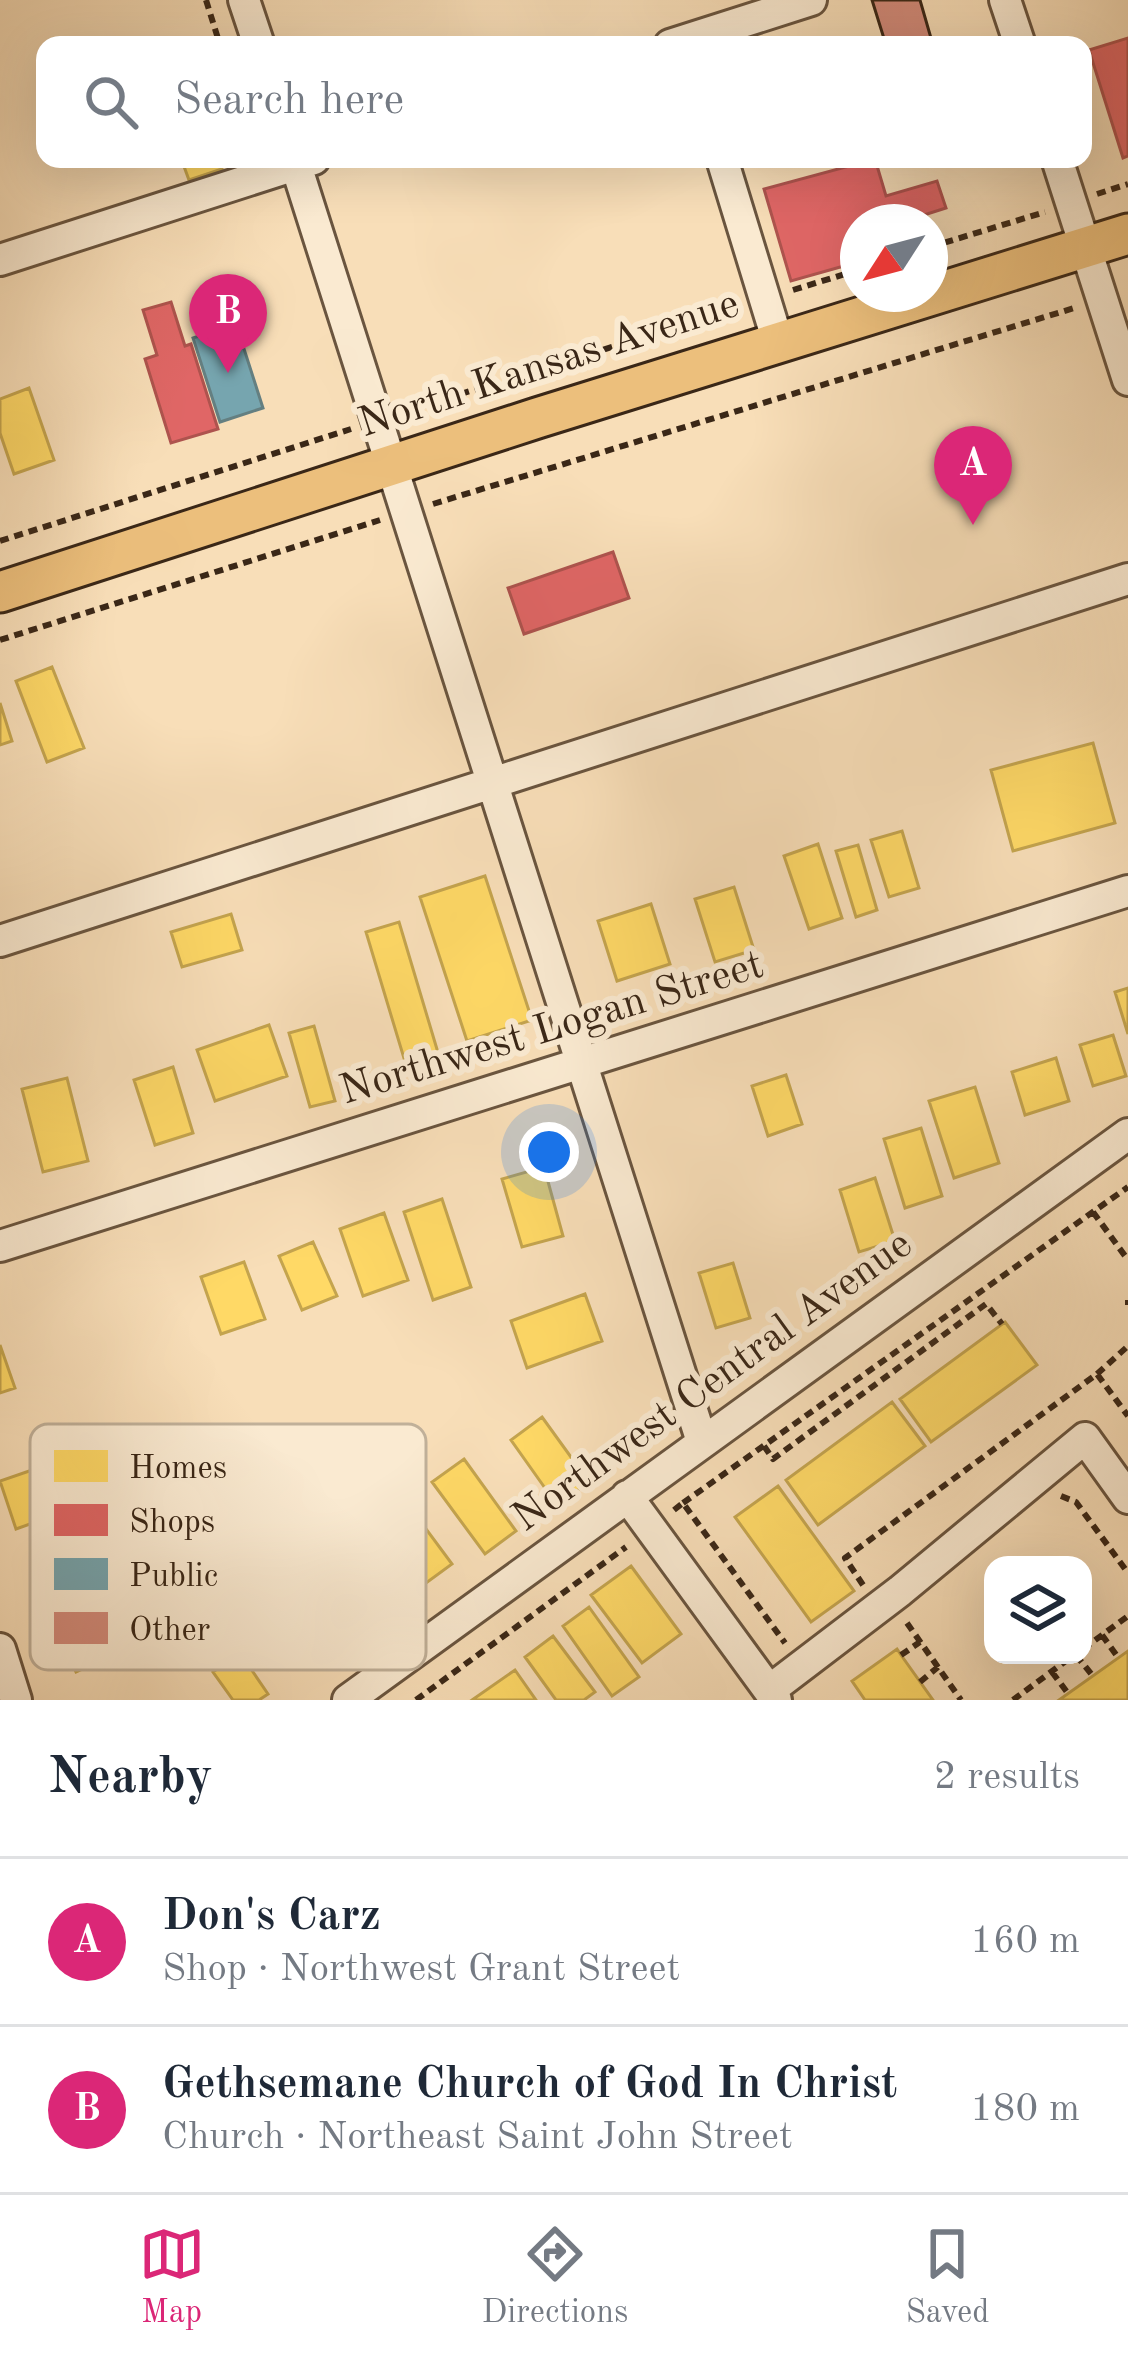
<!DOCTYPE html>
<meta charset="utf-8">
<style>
body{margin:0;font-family:"Old Standard TT",serif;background:#f6f6f7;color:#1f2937}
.controls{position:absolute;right:36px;bottom:36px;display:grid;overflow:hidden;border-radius:24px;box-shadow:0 12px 48px #0002}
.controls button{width:108px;height:108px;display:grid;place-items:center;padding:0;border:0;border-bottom:3px solid #e0e1e3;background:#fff;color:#1f2937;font:60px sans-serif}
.compass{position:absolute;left:840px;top:204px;width:108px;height:108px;border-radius:50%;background:#fff;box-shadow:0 12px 48px #0002;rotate:234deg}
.you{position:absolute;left:549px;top:1152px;width:42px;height:42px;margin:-30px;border:9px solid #fff;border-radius:50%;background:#1a73e8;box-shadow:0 0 0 18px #1a73e833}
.badge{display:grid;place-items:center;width:78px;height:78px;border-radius:50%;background:#db2777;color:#fff;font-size:39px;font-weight:700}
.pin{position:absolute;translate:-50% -99px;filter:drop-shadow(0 3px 6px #0008)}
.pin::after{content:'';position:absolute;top:63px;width:42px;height:36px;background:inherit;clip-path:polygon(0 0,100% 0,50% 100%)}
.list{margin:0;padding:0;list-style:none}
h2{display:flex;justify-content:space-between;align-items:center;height:156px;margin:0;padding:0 48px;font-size:51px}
h2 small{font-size:39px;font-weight:400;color:#747a83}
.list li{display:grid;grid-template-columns:78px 1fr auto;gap:36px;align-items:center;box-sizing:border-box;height:168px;padding:0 48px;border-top:3px solid #e0e1e3}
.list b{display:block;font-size:45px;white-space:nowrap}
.list p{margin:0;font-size:39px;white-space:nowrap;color:#747a83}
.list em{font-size:39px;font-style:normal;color:#747a83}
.icon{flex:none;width:66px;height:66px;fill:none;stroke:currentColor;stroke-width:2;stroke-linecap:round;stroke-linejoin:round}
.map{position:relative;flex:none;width:1128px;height:1700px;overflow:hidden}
.search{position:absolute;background:#fff;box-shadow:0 12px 48px #0002;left:36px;right:36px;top:36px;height:132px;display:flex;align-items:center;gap:30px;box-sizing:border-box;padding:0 42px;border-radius:24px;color:#747a83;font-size:45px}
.sheet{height:492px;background:#fff}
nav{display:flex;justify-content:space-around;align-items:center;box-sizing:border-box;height:168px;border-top:3px solid #e0e1e3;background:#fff;font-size:33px;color:#747a83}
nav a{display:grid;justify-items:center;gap:6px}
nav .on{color:#db2777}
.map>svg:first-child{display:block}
</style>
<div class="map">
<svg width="1128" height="1700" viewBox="0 0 1128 1700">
<rect width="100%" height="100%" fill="#f8deb8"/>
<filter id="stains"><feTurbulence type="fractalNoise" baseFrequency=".00167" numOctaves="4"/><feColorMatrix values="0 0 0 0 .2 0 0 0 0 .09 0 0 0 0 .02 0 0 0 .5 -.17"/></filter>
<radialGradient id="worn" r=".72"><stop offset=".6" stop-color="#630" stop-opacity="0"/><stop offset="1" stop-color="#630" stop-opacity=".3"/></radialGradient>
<path fill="#ffd966" stroke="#c4a44e" stroke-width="3" d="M 189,159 L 220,159 L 222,169 L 189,180 L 182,161 Z
M 29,388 L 54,460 L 14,474 L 0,433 L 0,399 Z
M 52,667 L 84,748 L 47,762 L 16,681 Z
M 0,703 L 12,741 L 0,745 Z
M 1093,743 L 1115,823 L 1013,851 L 991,770 Z
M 902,831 L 919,888 L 889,897 L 871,840 Z
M 818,844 L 842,918 L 809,929 L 784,856 Z
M 858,845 L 877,910 L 856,917 L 836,851 Z
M 485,876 L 532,1020 L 467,1041 L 420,897 Z
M 734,887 L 754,950 L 715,962 L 695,899 Z
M 651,904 L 670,964 L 617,981 L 598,921 Z
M 231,914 L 242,950 L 182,967 L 171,932 Z
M 399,922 L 439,1056 L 406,1065 L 366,932 Z
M 1128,988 L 1128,1034 L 1115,992 Z
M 269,1025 L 287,1076 L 215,1101 L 197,1050 Z
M 314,1026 L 335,1101 L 310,1107 L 289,1033 Z
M 1113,1035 L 1126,1076 L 1093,1086 L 1080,1045 Z
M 1056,1058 L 1069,1101 L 1025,1115 L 1012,1072 Z
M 173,1067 L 193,1133 L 155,1145 L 134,1080 Z
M 786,1075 L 802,1124 L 768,1136 L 752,1086 Z
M 67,1078 L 88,1161 L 43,1172 L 22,1089 Z
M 975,1087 L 999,1163 L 954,1178 L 929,1101 Z
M 921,1128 L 942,1196 L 905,1208 L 884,1139 Z
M 544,1167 L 563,1236 L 522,1247 L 502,1179 Z
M 875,1178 L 895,1241 L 859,1252 L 840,1190 Z
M 442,1199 L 471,1287 L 433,1300 L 404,1212 Z
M 384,1213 L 408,1280 L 363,1296 L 340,1229 Z
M 313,1242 L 337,1296 L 302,1310 L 279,1256 Z
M 244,1262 L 265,1319 L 221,1334 L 201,1277 Z
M 733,1263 L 750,1318 L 716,1328 L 699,1273 Z
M 585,1294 L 602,1341 L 527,1368 L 511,1321 Z
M 1005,1322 L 1037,1365 L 931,1442 L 900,1399 Z
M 0,1345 L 15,1388 L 0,1393 Z
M 892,1402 L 925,1446 L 818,1525 L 786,1480 Z
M 542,1417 L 589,1482 L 557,1505 L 511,1440 Z
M 464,1459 L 516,1531 L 485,1554 L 432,1482 Z
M 38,1468 L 55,1515 L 16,1529 L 0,1481 Z
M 778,1486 L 854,1591 L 811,1622 L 735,1517 Z
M 412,1510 L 452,1564 L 407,1597 L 367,1542 Z
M 631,1566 L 681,1634 L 642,1663 L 591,1595 Z
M 87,1602 L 112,1655 L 76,1672 L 51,1619 Z
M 589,1607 L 639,1677 L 612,1696 L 563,1626 Z
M 553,1636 L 595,1692 L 584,1700 L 556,1700 L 525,1657 Z
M 897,1649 L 901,1655 L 933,1700 L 865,1700 L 852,1681 Z
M 1128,1651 L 1128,1700 L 1059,1700 Z
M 240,1653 L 268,1694 L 259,1700 L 233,1700 L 213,1672 Z
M 515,1670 L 536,1700 L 472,1700 Z"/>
<path fill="#e06666" stroke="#ae534e" stroke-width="3" d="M 1128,38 L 1128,156 L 1123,158 L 1089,50 Z
M 875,159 L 886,196 L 937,181 L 946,208 L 902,222 L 858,222 L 858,262 L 791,281 L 764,189 Z
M 171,302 L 185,346 L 191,344 L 218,429 L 171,443 L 145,359 L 157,355 L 143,310 Z
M 613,552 L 629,598 L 524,634 L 508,588 Z"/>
<path fill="#76a5af" stroke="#647f81" stroke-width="3" d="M 236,324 L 263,408 L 220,422 L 193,338 Z"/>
<path fill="#d38b7b" stroke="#3a2717" stroke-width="3" d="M 872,0 L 920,0 L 933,45 L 886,45 Z"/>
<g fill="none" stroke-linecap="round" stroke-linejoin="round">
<g stroke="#6a553f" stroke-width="36">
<path id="minor" d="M 244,0 L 259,45
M 1005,0 L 1020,45
M 670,45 L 811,0
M 294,159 L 702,1442
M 722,159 L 778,342
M 1057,159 L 1128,380
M 0,260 L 314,159
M 0,941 L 1128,579
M 0,1246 L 1128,891
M 627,1496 L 776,1700
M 0,1649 L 16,1700
M 770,1690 L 900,1591 L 1085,1438 L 1128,1498
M 348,1700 L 1128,1134"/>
</g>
<g stroke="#3a2717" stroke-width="45">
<path id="major" d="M 0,592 L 537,418 L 1128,234"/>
</g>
<path stroke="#3a2717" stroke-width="6" stroke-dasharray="9 6" stroke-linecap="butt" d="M 206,0 L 220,45
M 1097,194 L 1128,184
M 930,247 L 1045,212
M 793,290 L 858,270
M 403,412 L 740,307
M 433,504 L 1074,308
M 0,541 L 351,429
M 0,640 L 380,520
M 1093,1212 L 1128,1260
M 1128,1300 L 1128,1305
M 1097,1374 L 1128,1346
M 764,1446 L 773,1459 L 986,1304 L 1002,1324
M 1061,1496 L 1076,1502 L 1128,1573
M 683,1503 L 1128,1187
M 674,1510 L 683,1503 L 785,1643
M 863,1585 L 845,1558 L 1097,1374 L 1128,1416
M 907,1623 L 961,1700
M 1102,1635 L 1117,1656
M 1083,1649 L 1128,1616
M 901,1655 L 920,1642
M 1076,1655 L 1092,1675
M 1052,1672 L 1067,1692
M 920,1682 L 938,1667
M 416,1700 L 626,1547
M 1013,1700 L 1074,1655"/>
<use href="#minor" stroke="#faead1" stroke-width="30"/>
<use href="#major" stroke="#ecbf7c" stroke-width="39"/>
</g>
<g text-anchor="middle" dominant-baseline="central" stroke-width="12" stroke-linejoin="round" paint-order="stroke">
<g font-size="42" fill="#3a2717" stroke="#faead1">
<text transform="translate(549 365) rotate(-18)">North Kansas Avenue</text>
<text transform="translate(552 1029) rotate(-17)">Northwest Logan Street</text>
<text transform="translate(713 1382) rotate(-36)">Northwest Central Avenue</text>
</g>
</g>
<rect x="30" y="1424" width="396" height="246" rx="18" fill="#faead1" stroke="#c0b099" stroke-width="3"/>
<rect x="54" y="1450" width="54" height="32" fill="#ffd966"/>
<rect x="54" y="1504" width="54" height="32" fill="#e06666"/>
<rect x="54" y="1558" width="54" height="32" fill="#76a5af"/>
<rect x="54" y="1612" width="54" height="32" fill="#d38b7b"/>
<g font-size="33" fill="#3a2717">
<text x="129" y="1478">Homes</text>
<text x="129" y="1532">Shops</text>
<text x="129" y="1586">Public</text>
<text x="129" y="1640">Other</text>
</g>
<rect width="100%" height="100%" filter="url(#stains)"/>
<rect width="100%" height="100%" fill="url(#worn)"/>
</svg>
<div class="controls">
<button><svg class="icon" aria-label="layers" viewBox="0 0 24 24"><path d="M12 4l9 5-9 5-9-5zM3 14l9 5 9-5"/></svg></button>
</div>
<svg class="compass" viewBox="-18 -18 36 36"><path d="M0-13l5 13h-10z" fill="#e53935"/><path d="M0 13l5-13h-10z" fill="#747a83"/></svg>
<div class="you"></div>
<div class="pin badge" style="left:973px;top:525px">A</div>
<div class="pin badge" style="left:228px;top:373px">B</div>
<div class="search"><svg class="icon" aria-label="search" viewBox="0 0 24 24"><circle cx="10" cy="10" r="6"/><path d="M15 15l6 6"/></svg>Search here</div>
</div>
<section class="sheet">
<h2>Nearby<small>2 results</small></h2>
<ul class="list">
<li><span class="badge">A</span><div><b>Don's Carz</b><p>Shop · Northwest Grant Street</p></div><em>160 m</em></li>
<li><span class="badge">B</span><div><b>Gethsemane Church of God In Christ</b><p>Church · Northeast Saint John Street</p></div><em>180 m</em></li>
</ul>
</section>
<nav>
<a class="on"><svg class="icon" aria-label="map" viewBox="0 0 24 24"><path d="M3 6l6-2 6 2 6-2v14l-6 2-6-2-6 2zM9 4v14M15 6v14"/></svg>Map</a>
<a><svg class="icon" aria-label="directions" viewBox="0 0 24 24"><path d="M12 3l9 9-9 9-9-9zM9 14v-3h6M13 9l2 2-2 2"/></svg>Directions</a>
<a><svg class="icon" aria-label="saved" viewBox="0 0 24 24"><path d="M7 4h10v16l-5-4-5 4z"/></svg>Saved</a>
</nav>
